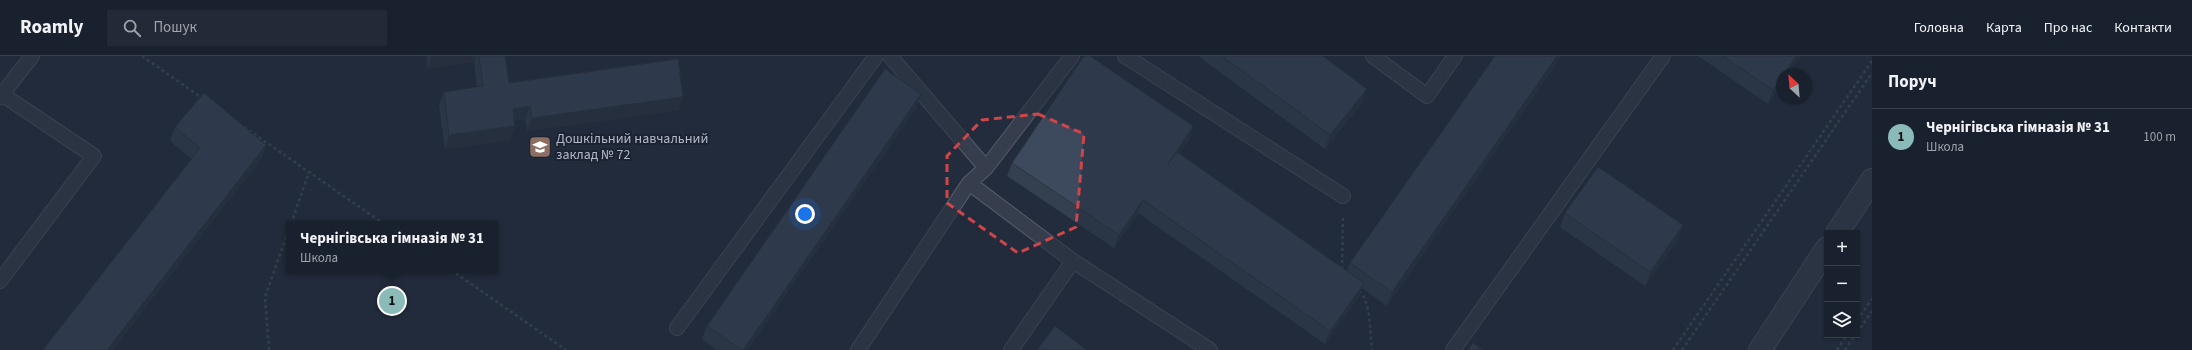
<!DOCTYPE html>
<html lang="uk">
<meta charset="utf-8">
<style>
body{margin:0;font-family:"Source Sans 3",sans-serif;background:#232936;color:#f1f3f6}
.controls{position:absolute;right:12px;bottom:12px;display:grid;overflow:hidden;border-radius:0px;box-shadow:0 1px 3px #0004}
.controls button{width:36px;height:36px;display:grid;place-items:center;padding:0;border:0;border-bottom:1px solid #383e4a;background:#1a212e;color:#f1f3f6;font:20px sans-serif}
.compass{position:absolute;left:1776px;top:12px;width:36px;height:36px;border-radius:50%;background:#1a212e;box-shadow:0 1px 3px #0004;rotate:334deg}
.you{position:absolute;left:805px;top:158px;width:14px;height:14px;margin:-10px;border:3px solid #fff;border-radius:50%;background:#1a73e8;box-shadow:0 0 0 6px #1a73e833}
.badge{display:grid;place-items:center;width:26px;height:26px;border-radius:50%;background:#8bbbb9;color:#111;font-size:13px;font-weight:700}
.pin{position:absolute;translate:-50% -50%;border:2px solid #fff;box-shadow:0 1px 4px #0006}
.popup{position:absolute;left:286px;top:165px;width:212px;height:52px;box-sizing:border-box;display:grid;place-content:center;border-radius:0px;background:#1a212e;filter:drop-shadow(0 1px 3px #0005);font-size:13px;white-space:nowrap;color:#9fa3aa}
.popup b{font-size:15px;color:#f1f3f6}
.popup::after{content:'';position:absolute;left:50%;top:100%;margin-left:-8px;border:8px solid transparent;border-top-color:#1a212e}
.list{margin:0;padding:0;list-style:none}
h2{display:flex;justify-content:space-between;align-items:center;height:52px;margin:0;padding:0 16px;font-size:17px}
h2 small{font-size:13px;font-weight:400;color:#9fa3aa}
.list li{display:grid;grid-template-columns:26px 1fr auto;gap:12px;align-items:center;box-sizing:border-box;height:56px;padding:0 16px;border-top:1px solid #383e4a}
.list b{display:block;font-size:15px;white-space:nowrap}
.list p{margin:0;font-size:13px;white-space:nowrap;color:#9fa3aa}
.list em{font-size:13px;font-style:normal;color:#9fa3aa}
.icon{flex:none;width:22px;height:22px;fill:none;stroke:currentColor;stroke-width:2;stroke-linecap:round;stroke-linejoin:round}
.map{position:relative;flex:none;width:1872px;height:294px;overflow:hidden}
header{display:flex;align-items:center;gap:24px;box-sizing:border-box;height:56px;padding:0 20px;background:#1a212e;border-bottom:1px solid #383e4a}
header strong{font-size:19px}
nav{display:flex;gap:22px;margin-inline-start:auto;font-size:14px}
.search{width:280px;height:36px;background:#232936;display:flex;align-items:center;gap:10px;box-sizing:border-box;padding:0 14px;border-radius:0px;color:#9fa3aa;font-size:15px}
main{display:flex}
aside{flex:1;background:#1a212e}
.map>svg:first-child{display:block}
</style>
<header>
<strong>Roamly</strong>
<div class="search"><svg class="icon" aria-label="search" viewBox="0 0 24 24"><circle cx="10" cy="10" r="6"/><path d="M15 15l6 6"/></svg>Пошук</div>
<nav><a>Головна</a><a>Карта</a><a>Про нас</a><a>Контакти</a></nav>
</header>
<main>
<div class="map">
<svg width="1872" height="294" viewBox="0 0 1872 294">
<rect width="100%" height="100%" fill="#222c3d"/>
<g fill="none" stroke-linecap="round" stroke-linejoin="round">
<g stroke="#545c6b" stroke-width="16">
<path id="service" d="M 890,0 L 986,112
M 1072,0 L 986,112 L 969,127 L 1073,205 L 1210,294
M 1125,0 L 1343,140
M 1373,0 L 1427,40 L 1455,0
M 0,37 L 94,100 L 0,225
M 0,41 L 32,0
M 677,272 L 876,0
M 858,294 L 969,127
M 1011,294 L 1073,205
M 1453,294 L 1663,0"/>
</g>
<g stroke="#545c6b" stroke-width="24">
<path id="tertiary" d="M 1837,177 L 1872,124
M 1760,294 L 1827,192"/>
</g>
<path stroke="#42575b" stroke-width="2.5" stroke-dasharray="3 3" stroke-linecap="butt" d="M 142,0 L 202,42
M 244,71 L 384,168
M 291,168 L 309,116
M 1342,213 L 1343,160
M 451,214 L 566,294
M 1359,235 C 1371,244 1370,279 1372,294
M 1857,264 L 1872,243
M 1857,277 L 1872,255
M 269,294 L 265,241 L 289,173
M 1673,294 L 1872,5
M 1682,294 L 1872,17
M 1837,294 L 1847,279
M 1845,294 L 1855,279"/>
<use href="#service" stroke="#363e4d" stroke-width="14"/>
<use href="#tertiary" stroke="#363e4d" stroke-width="22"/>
</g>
<path fill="#344050" d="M 426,0 L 505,0 L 509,27 L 679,54 L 527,75 L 525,63 L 514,65 L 510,84 L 445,93 L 439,49 L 444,36 L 477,31 L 474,6 L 428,12 Z
M 1198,0 L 1323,0 L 1362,47 L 1325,93 Z
M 1495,0 L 1387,250 L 1362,232 L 1359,240 L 1325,288 L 1138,157 L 1114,192 L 1007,120 L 1012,107 L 1193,70 L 1189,83 L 1179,98 L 1347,215 L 1350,207 Z
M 1698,0 L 1800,0 L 1800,1 L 1782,18 L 1782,27 L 1768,48 Z
M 921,38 L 916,52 L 747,294 L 717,294 L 702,283 L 707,270 Z
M 175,71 L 266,89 L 261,103 L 192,103 L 170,85 Z
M 1565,157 L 1678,183 L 1645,230 L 1560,171 Z"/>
<path fill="#2b3441" d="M 432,0 L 476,0 L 474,6 L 428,12 Z
M 1557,0 L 1562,0 L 1387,250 L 1392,236 Z
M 1796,0 L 1800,0 L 1788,18 L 1784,18 Z
M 1782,21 L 1782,27 L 1768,48 L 1773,34 Z
M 1367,33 L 1362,47 L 1325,93 L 1330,79 Z
M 921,38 L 916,52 L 747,294 L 743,294 Z
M 683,41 L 679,54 L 527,75 L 532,62 Z
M 530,50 L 525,63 L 508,66 L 513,53 Z
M 515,70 L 510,84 L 445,93 L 449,79 Z
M 1193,70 L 1189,83 L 1163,121 L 1168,108 Z
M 266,89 L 261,103 L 113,294 L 107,294 Z
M 1143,144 L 1138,157 L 1114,192 L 1119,179 Z
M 1683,169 L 1678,183 L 1645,230 L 1650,216 Z
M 1364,227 L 1359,240 L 1325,288 L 1330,275 Z"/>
<path fill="#3d4a5d" stroke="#2b3441" d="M 479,0 L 505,0 L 509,27 L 678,3 L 683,41 L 532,62 L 530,50 L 513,53 L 515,70 L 449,79 L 444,36 L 483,30 Z
M 1084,0 L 1090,0 L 1193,70 L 1168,108 L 1177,96 L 1364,227 L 1330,275 L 1143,144 L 1119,179 L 1012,107 Z
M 1222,0 L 1323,0 L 1367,33 L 1330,79 Z
M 1495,0 L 1557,0 L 1392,236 L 1350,207 Z
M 1723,0 L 1796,0 L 1784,18 L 1782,18 L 1782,21 L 1773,34 Z
M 885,13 L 921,38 L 743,294 L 742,294 L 707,270 Z
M 204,37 L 266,89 L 107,294 L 43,294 L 200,92 L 175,71 Z
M 1598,111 L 1683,169 L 1650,216 L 1565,157 Z
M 1055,270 L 1087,294 L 1037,294 Z
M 1473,287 L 1483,294 L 1468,294 Z"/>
<path d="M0 0H1872V294H0ZM 1038,58 L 1084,78 L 1076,171 L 1018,197 L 947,147 L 947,100 L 982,64 Z" fill="#222c3d" fill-opacity=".55" fill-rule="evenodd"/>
<path fill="none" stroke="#cf4548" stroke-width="3" stroke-dasharray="8 5" stroke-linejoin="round" d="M 1038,58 L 1084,78 L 1076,171 L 1018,197 L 947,147 L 947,100 L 982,64 Z"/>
<defs>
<g id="school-square" transform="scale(1.15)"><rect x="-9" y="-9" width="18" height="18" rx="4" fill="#8d6e63" stroke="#1b2332"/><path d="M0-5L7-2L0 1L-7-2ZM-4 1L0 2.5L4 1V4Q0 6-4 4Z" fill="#fff"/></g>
</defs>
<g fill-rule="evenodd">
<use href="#school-square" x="540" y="91"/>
</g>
<g text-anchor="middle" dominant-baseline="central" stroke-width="4" stroke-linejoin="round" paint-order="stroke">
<g font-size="14" fill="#b1b9c9" stroke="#1b2332" text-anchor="start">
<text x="556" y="83">Дошкільний навчальний<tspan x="556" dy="16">заклад № 72</tspan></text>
</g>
</g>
</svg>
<div class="controls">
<button>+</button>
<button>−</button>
<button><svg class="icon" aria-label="layers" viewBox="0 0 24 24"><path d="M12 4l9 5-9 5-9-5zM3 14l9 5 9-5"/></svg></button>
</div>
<svg class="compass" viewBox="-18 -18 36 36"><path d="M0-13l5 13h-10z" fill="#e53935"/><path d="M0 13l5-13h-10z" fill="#9fa3aa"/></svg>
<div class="you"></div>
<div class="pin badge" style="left:392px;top:245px">1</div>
<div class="popup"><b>Чернігівська гімназія № 31</b>Школа</div>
</div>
<aside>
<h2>Поруч<small></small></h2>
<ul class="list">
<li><span class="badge">1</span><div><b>Чернігівська гімназія № 31</b><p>Школа</p></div><em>100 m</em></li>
</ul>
</aside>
</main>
